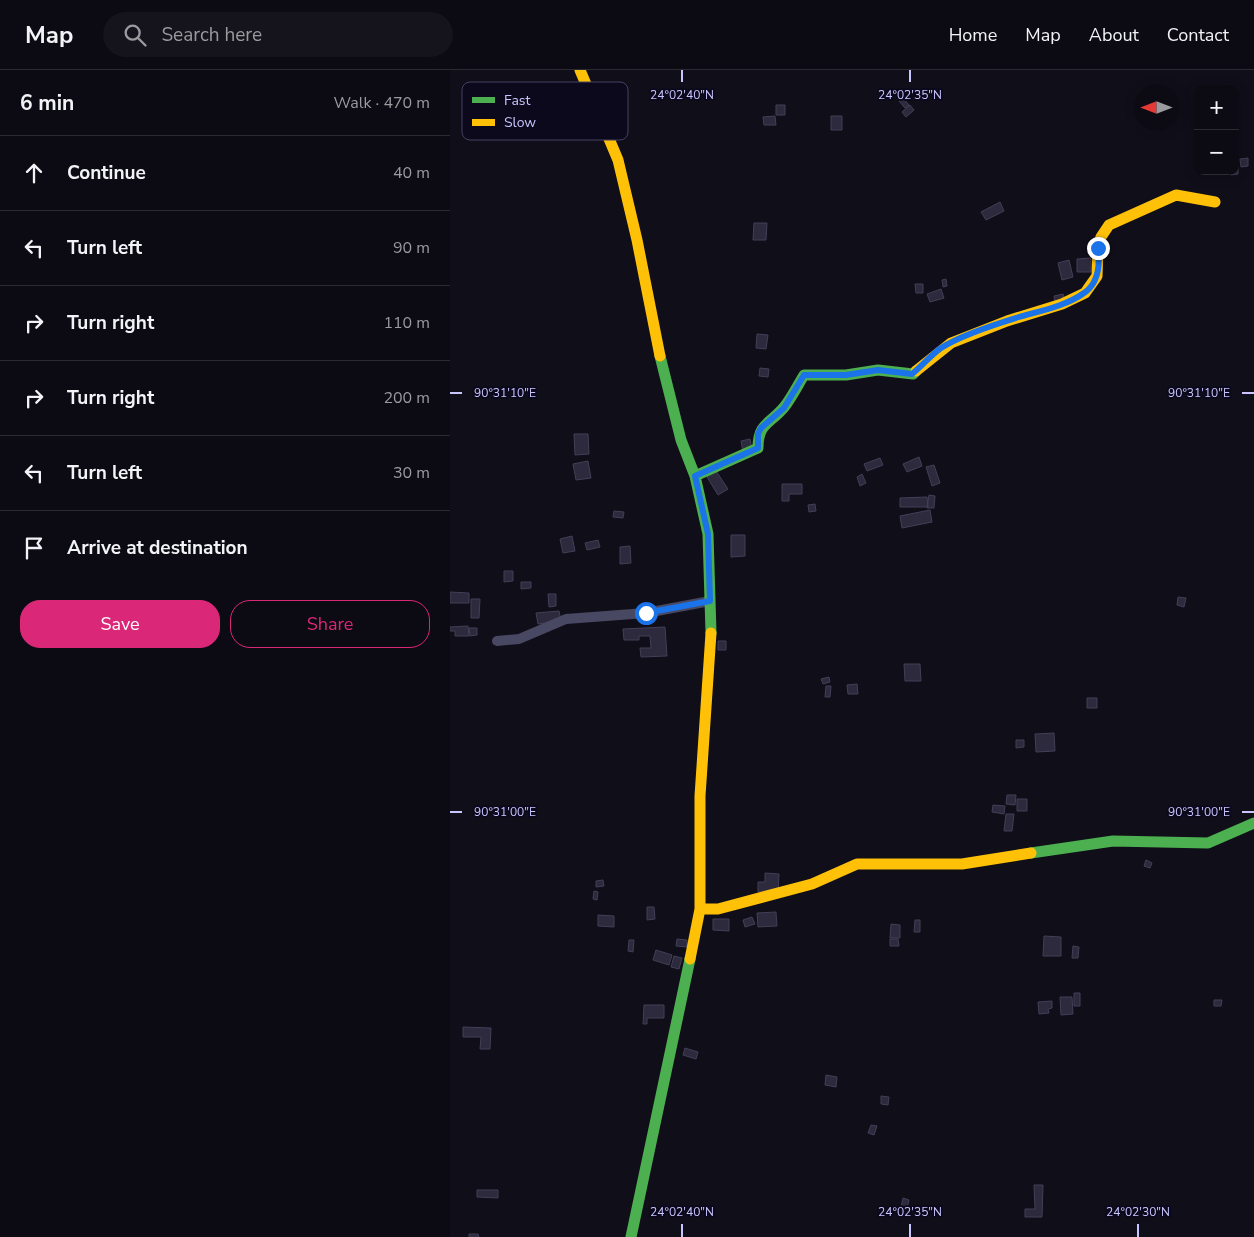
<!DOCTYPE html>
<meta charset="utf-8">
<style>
body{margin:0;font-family:"Nunito Sans",sans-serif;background:#15131b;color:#f1f3f6}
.controls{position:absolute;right:15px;top:15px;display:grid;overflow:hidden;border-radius:10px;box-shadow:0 2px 12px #0003}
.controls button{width:45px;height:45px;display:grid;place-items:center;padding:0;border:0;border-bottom:1px solid #2c2b32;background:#0c0a12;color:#f1f3f6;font:25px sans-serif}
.compass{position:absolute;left:684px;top:15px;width:45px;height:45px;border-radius:50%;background:#0c0a12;box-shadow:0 2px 12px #0003;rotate:270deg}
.stop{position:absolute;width:15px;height:15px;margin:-11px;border:4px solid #1a73e8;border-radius:50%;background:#fff}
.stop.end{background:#1a73e8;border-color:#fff;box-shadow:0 1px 5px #0008}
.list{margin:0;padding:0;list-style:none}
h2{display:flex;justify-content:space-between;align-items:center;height:65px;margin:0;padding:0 20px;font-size:21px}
h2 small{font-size:16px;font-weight:400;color:#9a9a9f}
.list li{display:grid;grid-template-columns:32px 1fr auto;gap:15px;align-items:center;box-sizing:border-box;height:75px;padding:0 20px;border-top:1px solid #2c2b32}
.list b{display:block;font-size:19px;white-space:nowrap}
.list em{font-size:16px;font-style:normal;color:#9a9a9f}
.actions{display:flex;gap:10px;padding:15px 20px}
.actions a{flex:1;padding:11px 0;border:1px solid #db2777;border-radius:20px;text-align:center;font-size:18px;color:#db2777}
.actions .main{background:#db2777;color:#fff}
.icon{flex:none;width:28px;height:28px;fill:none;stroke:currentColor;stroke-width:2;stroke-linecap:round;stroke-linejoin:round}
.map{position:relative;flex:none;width:804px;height:1167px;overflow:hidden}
header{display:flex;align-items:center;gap:30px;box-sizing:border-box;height:70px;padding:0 25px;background:#0c0a12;border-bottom:1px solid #2c2b32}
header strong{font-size:24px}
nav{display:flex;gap:28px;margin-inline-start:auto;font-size:18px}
.search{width:350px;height:45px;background:#15131b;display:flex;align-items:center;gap:12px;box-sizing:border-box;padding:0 18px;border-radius:28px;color:#9a9a9f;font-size:19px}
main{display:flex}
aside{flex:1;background:#0c0a12}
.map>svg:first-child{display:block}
</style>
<header>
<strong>Map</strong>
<div class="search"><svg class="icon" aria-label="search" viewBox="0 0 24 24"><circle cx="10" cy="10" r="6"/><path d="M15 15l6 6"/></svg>Search here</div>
<nav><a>Home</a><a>Map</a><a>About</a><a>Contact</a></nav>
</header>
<main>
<aside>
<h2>6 min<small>Walk · 470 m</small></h2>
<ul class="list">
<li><svg class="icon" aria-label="ahead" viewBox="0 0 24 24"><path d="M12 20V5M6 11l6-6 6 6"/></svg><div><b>Continue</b></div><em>40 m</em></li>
<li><svg class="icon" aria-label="left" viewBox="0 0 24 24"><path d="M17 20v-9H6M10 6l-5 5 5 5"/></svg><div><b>Turn left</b></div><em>90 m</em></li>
<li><svg class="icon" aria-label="right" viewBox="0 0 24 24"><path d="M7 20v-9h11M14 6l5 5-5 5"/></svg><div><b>Turn right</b></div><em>110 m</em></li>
<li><svg class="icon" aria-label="right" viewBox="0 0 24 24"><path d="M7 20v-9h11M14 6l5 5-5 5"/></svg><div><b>Turn right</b></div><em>200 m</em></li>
<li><svg class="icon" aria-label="left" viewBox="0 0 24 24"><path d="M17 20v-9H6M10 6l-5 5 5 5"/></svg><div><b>Turn left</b></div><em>30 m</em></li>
<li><svg class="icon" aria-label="arrive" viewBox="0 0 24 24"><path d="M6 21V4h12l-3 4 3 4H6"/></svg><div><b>Arrive at destination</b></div></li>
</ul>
<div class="actions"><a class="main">Save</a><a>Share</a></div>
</aside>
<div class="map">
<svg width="804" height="1167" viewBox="0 0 804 1167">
<rect width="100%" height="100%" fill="#100e18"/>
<path fill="#2c2a3c" stroke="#423f58" d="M 453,28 L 459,35 L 455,38 L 449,31 Z
M 326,35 L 335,35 L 335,45 L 326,45 Z
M 460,35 L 464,40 L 456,47 L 452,42 Z
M 325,46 L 326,55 L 314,55 L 313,47 Z
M 381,46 L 392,46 L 392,60 L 381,60 Z
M 798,88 L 798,96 L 791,97 L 790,89 Z
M 788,97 L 788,104 L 781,105 L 780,101 L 785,101 L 785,98 Z
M 550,132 L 554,141 L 536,150 L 531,142 Z
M 304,153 L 317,153 L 316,170 L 303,170 Z
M 641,188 L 641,202 L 627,202 L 627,189 Z
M 619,190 L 623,207 L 612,210 L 608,193 Z
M 496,209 L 497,216 L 493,217 L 492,210 Z
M 465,214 L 473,214 L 473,223 L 466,223 Z
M 491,219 L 494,228 L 480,232 L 477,224 Z
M 613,224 L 615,231 L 605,232 L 604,226 Z
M 307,264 L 318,265 L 316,279 L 306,278 Z
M 310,298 L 319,299 L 318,307 L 309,306 Z
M 124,364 L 138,364 L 139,384 L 125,385 Z
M 300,369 L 302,380 L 293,382 L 291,371 Z
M 469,387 L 472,396 L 457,402 L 453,394 Z
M 430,388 L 433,395 L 417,401 L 414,394 Z
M 138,391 L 141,408 L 126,410 L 123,394 Z
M 484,395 L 490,413 L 482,416 L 476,397 Z
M 266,401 L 278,419 L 268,425 L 257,407 Z
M 412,404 L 416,413 L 410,416 L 407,407 Z
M 332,414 L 352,414 L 352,424 L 339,424 L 339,431 L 332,431 Z
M 479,425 L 485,426 L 484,438 L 477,438 Z
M 477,427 L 478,437 L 450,437 L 450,428 Z
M 365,434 L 366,441 L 359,442 L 358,435 Z
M 480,440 L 482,452 L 452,458 L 450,446 Z
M 164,441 L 174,442 L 173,448 L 163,447 Z
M 281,465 L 295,465 L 295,486 L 281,487 Z
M 122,466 L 125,481 L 113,483 L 110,469 Z
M 148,470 L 150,477 L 137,480 L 135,473 Z
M 180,476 L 181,493 L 170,494 L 170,477 Z
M 54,501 L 63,501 L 63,511 L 54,512 Z
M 71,512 L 81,512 L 81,518 L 71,519 Z
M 0,522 L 19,523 L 19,533 L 0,533 Z
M 98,524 L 106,524 L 106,536 L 99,537 Z
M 728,527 L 736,528 L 734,537 L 727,535 Z
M 21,529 L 30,529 L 29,548 L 21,548 Z
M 109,541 L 111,551 L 88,554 L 86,543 Z
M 18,556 L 19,566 L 5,566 L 5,561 L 0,561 L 0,557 Z
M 215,557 L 217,586 L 191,587 L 190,578 L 201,578 L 200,566 L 189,566 L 189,570 L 174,570 L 173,559 Z
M 19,558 L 27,558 L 27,565 L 20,566 Z
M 268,571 L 276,571 L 276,580 L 268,580 Z
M 454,594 L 470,594 L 471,611 L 455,611 Z
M 379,607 L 380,612 L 373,614 L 371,609 Z
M 407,614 L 408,624 L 398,624 L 397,615 Z
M 376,616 L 381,616 L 380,627 L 375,627 Z
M 637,628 L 647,628 L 647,638 L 637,638 Z
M 604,663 L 605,681 L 586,682 L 585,664 Z
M 566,670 L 574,670 L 574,677 L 566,678 Z
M 557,725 L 566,725 L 565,735 L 556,734 Z
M 567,729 L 577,729 L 577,741 L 567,741 Z
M 543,735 L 555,736 L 554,744 L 542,742 Z
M 556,744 L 564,744 L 562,761 L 554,761 Z
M 696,790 L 702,793 L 700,798 L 694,796 Z
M 315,803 L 329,804 L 328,823 L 308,822 L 308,812 L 315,812 Z
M 153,810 L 154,816 L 146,817 L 146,811 Z
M 144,821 L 148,822 L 147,830 L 143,829 Z
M 197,837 L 204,837 L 205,849 L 197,850 Z
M 326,842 L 327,856 L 308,857 L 307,843 Z
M 148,845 L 164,846 L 164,857 L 148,856 Z
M 302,847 L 305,854 L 295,857 L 293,850 Z
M 263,849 L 279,849 L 279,861 L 263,860 Z
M 465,850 L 470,850 L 470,862 L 464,862 Z
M 441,854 L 450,855 L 450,868 L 440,868 Z
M 594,866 L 611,867 L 611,886 L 593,886 Z
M 227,869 L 237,870 L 237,877 L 226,876 Z
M 440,869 L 448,869 L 449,876 L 440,876 Z
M 179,870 L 184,870 L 183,882 L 178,881 Z
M 623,876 L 629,877 L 628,888 L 622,888 Z
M 206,880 L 222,885 L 219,895 L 203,890 Z
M 224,886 L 232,888 L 229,899 L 221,897 Z
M 624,923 L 630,923 L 630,936 L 624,936 Z
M 610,927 L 622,927 L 623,944 L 611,945 Z
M 764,930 L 772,930 L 771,936 L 764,936 Z
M 602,931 L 602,938 L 598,939 L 599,943 L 589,944 L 588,932 Z
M 194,935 L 214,935 L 214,948 L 197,948 L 197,954 L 193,954 Z
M 13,957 L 41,958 L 40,979 L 30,979 L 31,967 L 13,967 Z
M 235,978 L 248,982 L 246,989 L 233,985 Z
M 376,1005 L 387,1007 L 386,1017 L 375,1015 Z
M 431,1026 L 439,1027 L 438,1035 L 431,1034 Z
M 421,1055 L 427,1056 L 424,1065 L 418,1063 Z
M 584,1115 L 593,1115 L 592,1147 L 575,1147 L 575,1139 L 585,1139 Z
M 27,1120 L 48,1120 L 48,1128 L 27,1127 Z
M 453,1128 L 459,1130 L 457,1138 L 451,1137 Z
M 19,1164 L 28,1164 L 29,1167 L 19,1167 Z"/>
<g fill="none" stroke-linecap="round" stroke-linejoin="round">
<path stroke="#484862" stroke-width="10" d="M 47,571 L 69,569 L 116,549 L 196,543 L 260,531"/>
<path stroke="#4caf50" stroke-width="11" d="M 210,286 L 231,370 L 245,406 L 258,464 L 261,563
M 245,406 L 308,378 C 308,352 321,354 335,336 C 342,327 348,315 354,305 L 396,305 L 428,300 L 463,304 L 466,301
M 581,783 L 663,771 L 758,773 L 804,753
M 181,1167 L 240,889"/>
<path stroke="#ffc107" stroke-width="11" d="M 130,0 L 168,90 L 187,170 L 210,286
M 466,301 L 501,273 L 557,251 L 612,234 L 635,223 L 647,206 L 648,178 L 651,167 L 659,155 L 726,125 L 765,132
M 250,839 L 268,839 L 362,814 L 407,794 L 512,794 L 581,783
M 240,889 L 250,839 L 250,726 L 261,563"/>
</g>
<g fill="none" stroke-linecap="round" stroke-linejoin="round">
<path stroke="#1a73e8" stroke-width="6" d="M 196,543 L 260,531 L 258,464 L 245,406 L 308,378 L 308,364 L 311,358 L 334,338 L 354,305 L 396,305 L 428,300 L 462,304 C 472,296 481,285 491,278 C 511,265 546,254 569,247 C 590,241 616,236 634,223 C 649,213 650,194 648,178"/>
</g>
<path fill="none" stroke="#c9c6ff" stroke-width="2" d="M 232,0 L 232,12M 460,0 L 460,12M 0,323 L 12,323M 792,323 L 804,323M 0,742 L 12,742M 792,742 L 804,742M 232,1154 L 232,1167M 460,1154 L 460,1167M 688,1154 L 688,1167"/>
<rect x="12" y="12" width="166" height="58" rx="8" fill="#0c091d" stroke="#454261" stroke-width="1"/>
<rect x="22" y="27" width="23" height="6" fill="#4caf50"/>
<rect x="22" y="49" width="23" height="7" fill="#ffc107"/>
<g font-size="14" fill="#c9c6ff">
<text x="54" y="35">Fast</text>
<text x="54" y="57">Slow</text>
</g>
<g font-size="12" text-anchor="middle" fill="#c9c6ff" stroke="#0c091d" stroke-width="4" stroke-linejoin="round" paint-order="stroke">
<text x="232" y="29">24°02'40"N</text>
<text x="460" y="29">24°02'35"N</text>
<text x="749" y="327">90°31'10"E</text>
<text x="55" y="327">90°31'10"E</text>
<text x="749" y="746">90°31'00"E</text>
<text x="55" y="746">90°31'00"E</text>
<text x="232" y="1146">24°02'40"N</text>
<text x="460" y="1146">24°02'35"N</text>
<text x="688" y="1146">24°02'30"N</text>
</g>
</svg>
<div class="controls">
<button>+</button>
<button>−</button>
</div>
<svg class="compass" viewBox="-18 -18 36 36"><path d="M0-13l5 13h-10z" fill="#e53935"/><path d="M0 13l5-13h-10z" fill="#9a9a9f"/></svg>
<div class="stop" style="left:196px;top:543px"></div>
<div class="stop end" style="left:648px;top:178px"></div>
</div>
</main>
